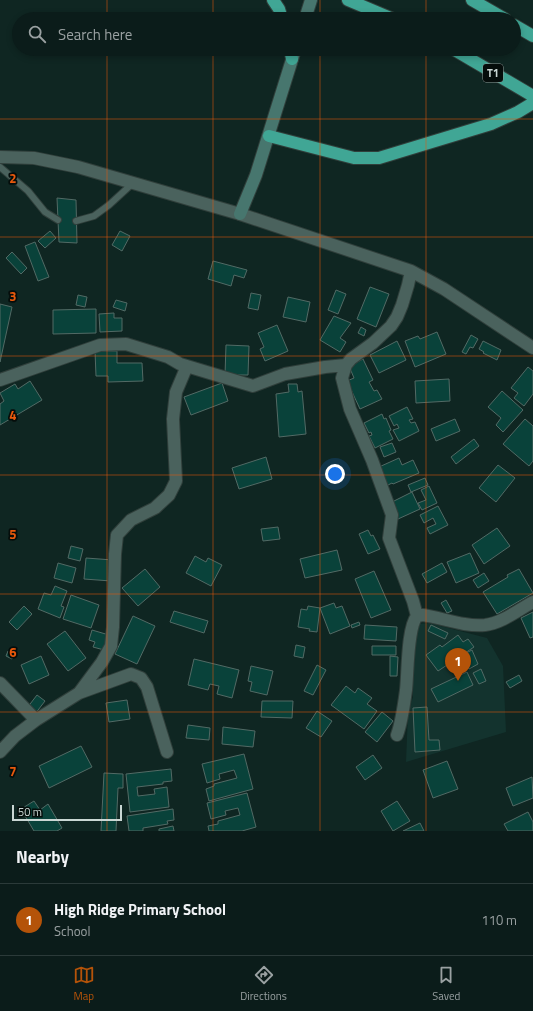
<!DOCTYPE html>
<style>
body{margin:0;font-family:"Titillium Web",sans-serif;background:#142523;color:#f1f3f6}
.scale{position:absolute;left:12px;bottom:10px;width:110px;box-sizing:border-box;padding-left:4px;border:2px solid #cad7d4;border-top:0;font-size:11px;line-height:14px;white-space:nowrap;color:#cad7d4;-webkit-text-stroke:3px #050d0b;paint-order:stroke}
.you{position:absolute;left:335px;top:474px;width:14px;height:14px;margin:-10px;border:3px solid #fff;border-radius:50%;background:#1a73e8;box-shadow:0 0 0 6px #1a73e833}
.badge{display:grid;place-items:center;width:26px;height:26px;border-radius:50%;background:#b45309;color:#fff;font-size:13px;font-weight:700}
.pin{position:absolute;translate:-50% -33px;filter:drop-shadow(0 1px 2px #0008)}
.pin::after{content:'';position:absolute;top:21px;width:14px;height:12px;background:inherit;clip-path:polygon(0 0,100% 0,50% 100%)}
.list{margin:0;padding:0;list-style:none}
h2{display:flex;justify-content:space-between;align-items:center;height:52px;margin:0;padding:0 16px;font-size:17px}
h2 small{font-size:13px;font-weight:400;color:#9aa1a2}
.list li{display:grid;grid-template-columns:26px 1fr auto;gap:12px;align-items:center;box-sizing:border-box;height:72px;padding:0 16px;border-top:1px solid #2b3a39}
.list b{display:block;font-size:15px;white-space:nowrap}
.list p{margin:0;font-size:13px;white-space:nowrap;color:#9aa1a2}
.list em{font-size:13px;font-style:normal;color:#9aa1a2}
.icon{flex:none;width:22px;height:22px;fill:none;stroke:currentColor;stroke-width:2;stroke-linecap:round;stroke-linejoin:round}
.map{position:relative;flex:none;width:533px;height:831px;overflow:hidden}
.search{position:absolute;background:#0b1c1a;box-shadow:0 2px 6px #0003;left:12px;right:12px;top:12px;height:44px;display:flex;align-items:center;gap:10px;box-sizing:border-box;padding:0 14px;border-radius:22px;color:#9aa1a2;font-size:15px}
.sheet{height:124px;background:#0b1c1a}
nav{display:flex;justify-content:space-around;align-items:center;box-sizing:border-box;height:56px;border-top:1px solid #2b3a39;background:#0b1c1a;font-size:11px;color:#9aa1a2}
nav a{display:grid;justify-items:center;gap:2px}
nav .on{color:#b45309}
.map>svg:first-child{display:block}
</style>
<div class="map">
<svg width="533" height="831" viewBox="0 0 533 831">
<rect width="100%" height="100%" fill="#0f2622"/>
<path fill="#13332e" d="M 429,623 L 487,638 L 503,666 L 506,732 L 406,762 L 408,713 L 413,697 L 412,663 L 417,624 Z"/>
<path fill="#09423a" stroke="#526a65" d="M 57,198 L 76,200 L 77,243 L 59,242 Z
M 50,231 L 56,238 L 45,248 L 38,241 Z
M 120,231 L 130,236 L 122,251 L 112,245 Z
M 35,242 L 49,277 L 38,281 L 25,246 Z
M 12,252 L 27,268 L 21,274 L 6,258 Z
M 213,261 L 247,270 L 244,278 L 234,275 L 231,286 L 208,279 Z
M 370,287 L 389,294 L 376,327 L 357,319 Z
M 336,290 L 346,294 L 338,314 L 328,310 Z
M 251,293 L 261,295 L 258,310 L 248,308 Z
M 78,295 L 87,297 L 85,307 L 76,305 Z
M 288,297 L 310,302 L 306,322 L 283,317 Z
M 116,300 L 127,303 L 125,311 L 113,307 Z
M 0,304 L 12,307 L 0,362 Z
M 96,309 L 96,333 L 53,334 L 53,310 Z
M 114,313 L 114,318 L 122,318 L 122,331 L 100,332 L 99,314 Z
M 334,316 L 351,323 L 340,338 L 346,342 L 340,352 L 320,340 Z
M 277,325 L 288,351 L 265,361 L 260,349 L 264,347 L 258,333 Z
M 361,327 L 366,330 L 364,336 L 358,333 Z
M 437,332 L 446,354 L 415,367 L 405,341 L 418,336 L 420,339 Z
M 471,335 L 478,339 L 473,348 L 470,347 L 466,354 L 462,352 Z
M 397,341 L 406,360 L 379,373 L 370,355 Z
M 483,341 L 501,350 L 497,360 L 483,353 L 484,352 L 479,349 Z
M 226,345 L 249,346 L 248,375 L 225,375 Z
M 95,351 L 117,351 L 117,363 L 142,363 L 143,381 L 108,382 L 108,376 L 96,376 Z
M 363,359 L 373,380 L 369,382 L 374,391 L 377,390 L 382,399 L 360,409 L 347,381 L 354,378 L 349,366 Z
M 528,367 L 533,371 L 533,394 L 524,406 L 514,398 L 518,393 L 511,388 Z
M 449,379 L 450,401 L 416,403 L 415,381 Z
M 30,381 L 42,400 L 0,425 L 0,404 L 4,401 L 0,393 L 15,384 L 18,389 Z
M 222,383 L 228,401 L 191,415 L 184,397 Z
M 288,384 L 297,384 L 298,392 L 302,391 L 306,434 L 279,437 L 276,394 L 289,392 Z
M 502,391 L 523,410 L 503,432 L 496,425 L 501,418 L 488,407 Z
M 407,407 L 413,419 L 409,420 L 411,423 L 415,422 L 419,431 L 399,441 L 393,430 L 399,428 L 397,424 L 394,426 L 389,416 Z
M 382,414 L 384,419 L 386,418 L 391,430 L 389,431 L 393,439 L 375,448 L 369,436 L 372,435 L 371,432 L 369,433 L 364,423 Z
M 455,419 L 460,431 L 436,441 L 431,429 Z
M 525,419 L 533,426 L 533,461 L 529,466 L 503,444 Z
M 474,439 L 479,446 L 456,464 L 451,457 Z
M 392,443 L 396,452 L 384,457 L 380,447 Z
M 266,457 L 272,479 L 239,489 L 232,468 Z
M 399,458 L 402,465 L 413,460 L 419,473 L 393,484 L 392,483 L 384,487 L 379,467 Z
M 498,465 L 515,478 L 496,502 L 479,488 Z
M 425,478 L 428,485 L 411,492 L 408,485 Z
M 429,486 L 437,503 L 422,510 L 418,503 L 426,500 L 421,490 Z
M 412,492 L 420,509 L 398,519 L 390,503 Z
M 438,506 L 448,525 L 430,534 L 427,528 L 436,524 L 433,518 L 424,523 L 420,515 Z
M 278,527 L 280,539 L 263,541 L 261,529 Z
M 497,528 L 510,546 L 484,564 L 472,545 Z
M 368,530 L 371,536 L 373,535 L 380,549 L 368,554 L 359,534 Z
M 71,546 L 83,549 L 80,561 L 68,558 Z
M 337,550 L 342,570 L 305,578 L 300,559 Z
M 470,553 L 479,573 L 456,583 L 447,562 Z
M 195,556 L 206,562 L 208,558 L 222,565 L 211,586 L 186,573 Z
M 86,558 L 113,560 L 111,581 L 84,579 Z
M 58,563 L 76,568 L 72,583 L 54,578 Z
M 442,563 L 447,572 L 427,583 L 422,574 Z
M 145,569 L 160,587 L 138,606 L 122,588 Z
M 519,569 L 533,593 L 497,614 L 483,592 L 508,577 L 507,575 Z
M 374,571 L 391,610 L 371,618 L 355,579 Z
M 484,573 L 489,581 L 478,588 L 473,580 Z
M 55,586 L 67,591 L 61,606 L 64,607 L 60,618 L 38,609 L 44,593 L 51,595 Z
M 71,595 L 99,605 L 91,628 L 63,619 Z
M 446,600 L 452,611 L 447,613 L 441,603 Z
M 334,603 L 336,608 L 342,606 L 350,626 L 330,634 L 320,608 Z
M 24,606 L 32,614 L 17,630 L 9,622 Z
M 308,606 L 320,608 L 317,632 L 309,631 L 310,629 L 298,627 L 301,609 L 307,610 Z
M 174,611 L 208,621 L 204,633 L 170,622 Z
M 533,612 L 533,637 L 530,638 L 521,618 Z
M 133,616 L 155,626 L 137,664 L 115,654 Z
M 359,622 L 360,625 L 352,628 L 351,625 Z
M 365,625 L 397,627 L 396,641 L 364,639 Z
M 431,625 L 448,633 L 445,639 L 428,631 Z
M 92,630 L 109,635 L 104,650 L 93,647 L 95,642 L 89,640 Z
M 65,631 L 86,658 L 68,671 L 47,644 Z
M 458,635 L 463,642 L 468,639 L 474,647 L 438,671 L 426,655 L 440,645 L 442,647 Z
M 296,645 L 305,647 L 303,658 L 294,656 Z
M 372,646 L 396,646 L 396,655 L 372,655 Z
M 472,650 L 478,664 L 469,669 L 462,655 Z
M 8,651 L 15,655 L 12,659 L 6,656 Z
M 41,656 L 49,675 L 29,684 L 21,665 Z
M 390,656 L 398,657 L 397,676 L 390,676 Z
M 194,659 L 239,670 L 232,698 L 217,694 L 219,686 L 210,684 L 208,690 L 188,685 Z
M 317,665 L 326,670 L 313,695 L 304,691 Z
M 251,666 L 273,671 L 267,695 L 250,691 L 252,682 L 248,681 Z
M 481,669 L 486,681 L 479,684 L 473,673 Z
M 467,672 L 473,685 L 438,702 L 431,689 Z
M 519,675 L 522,681 L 510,688 L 506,682 Z
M 346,686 L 355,693 L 358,688 L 372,698 L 367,704 L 377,711 L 364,729 L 331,705 Z
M 37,695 L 45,701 L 35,714 L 27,708 Z
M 127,700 L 130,719 L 109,722 L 106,703 Z
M 262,701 L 293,701 L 292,718 L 261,717 Z
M 427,707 L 429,740 L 439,740 L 440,750 L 415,752 L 413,708 Z
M 317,711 L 332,721 L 321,737 L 306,728 Z
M 382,712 L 393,721 L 377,742 L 365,732 Z
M 188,725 L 210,728 L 209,740 L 186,738 Z
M 223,727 L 255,731 L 253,747 L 222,744 Z
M 81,746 L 92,767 L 49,788 L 39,766 Z
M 244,754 L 253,789 L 209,801 L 206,789 L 214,786 L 214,784 L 237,778 L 234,770 L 219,774 L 220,779 L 207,783 L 202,764 Z
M 373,755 L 382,768 L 365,780 L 356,767 Z
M 447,761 L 458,789 L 433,798 L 423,770 Z
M 171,769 L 172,781 L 163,782 L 163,784 L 137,787 L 138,796 L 155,794 L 154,789 L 167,787 L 169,807 L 130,812 L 126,774 Z
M 104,773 L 123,774 L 123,788 L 118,788 L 116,831 L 101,831 Z
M 532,777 L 533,798 L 513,806 L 506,788 Z
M 247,793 L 256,827 L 242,831 L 209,831 L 208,826 L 218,824 L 218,821 L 240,815 L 238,808 L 225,811 L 226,815 L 211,819 L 207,803 Z
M 34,801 L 40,810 L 48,804 L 62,828 L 57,831 L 34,831 L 21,809 Z
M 397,801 L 410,821 L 393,831 L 381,811 Z
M 173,809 L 174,820 L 167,821 L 168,824 L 143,828 L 143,831 L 129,831 L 127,816 Z
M 528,812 L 533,822 L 533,831 L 508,831 L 504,824 Z
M 420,823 L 424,831 L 403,831 Z
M 173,826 L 174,831 L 159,831 L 159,829 Z"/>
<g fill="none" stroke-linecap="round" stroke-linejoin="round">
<g stroke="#303f3b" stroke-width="8">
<path id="lane" d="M 0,167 L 28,191 L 45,212 L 58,220
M 76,221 L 94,216 L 109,205 L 133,183"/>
</g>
<g stroke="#303f3b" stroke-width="14">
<path id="street" d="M 0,157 L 34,158 L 78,167 L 240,214 L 411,271 L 444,289 L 533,348
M 411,271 L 408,285 L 402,305 L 397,317 L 391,326 L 373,343 L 351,359 L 346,365 L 342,378 L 350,409 L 372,460 L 392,515 L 389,538 L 413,601 L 417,616
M 0,380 L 100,345 L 126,344 L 168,357 L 180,364 L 253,386 L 285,374 L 325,367 L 346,365
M 0,683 L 36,720
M 79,693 L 102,662 L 111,646 L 113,627 L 115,554 L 117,535 L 131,520 L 155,508 L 169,495 L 176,481 L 173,419 L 176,392 L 187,366
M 397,735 C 402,721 404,705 406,690 C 408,673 407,628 417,616 L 423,615 C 443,618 464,627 485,625 C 502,623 518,610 533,602
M 0,752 L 15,736 L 36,720 L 79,693 L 131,674 L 141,678 L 147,687 L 167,752"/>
</g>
<g stroke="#303f3b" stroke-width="14">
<path id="secondary" d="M 305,19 L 311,0
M 240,214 L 256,175 L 295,50"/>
</g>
<g stroke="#303f3b" stroke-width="14">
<path id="highway" d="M 273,0 L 279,9 L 282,19
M 348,0 L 393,19
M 472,0 L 505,19
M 514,25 L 533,36
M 290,49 L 292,59
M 453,49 L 533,96
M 269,136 L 354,158 L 379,158 L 491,124 L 518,112 L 533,103"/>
</g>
<use href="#lane" stroke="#4a625d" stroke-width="6"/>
<use href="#street" stroke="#4a625d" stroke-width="12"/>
<use href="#secondary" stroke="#47766e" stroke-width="12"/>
<use href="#highway" stroke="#40a695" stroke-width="12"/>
</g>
<path fill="none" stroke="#e8590c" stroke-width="1" stroke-opacity="0.55" d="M 107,0 L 107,19M 213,0 L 213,19M 320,0 L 320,19M 426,0 L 426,19M 107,49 L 107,831M 213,49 L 213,831M 320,49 L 320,831M 426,49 L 426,831M 0,119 L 533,119M 0,237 L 533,237M 0,356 L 533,356M 0,475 L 533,475M 0,594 L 533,594M 0,712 L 533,712"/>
<g text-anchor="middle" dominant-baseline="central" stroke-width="3.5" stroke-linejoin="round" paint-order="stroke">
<rect fill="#050d0b" stroke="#8f9a98" stroke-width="1" x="483" y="64" width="20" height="18" rx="3"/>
<g font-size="11" font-weight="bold" fill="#cad7d4">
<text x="493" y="73">T1</text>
</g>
</g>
<g font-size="13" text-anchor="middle" font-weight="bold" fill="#e8590c" stroke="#050d0b" stroke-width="3.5" stroke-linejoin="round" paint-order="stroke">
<text x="13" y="183">2</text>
<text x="13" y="301">3</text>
<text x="13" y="420">4</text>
<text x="13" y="539">5</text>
<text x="13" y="657">6</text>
<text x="13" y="776">7</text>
</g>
</svg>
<div class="scale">50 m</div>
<div class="you"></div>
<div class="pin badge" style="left:458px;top:681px">1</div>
<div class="search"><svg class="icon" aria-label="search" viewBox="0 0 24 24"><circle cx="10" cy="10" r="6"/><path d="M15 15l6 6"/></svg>Search here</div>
</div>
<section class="sheet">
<h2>Nearby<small></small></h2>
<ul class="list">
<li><span class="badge">1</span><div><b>High Ridge Primary School</b><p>School</p></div><em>110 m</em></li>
</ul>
</section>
<nav>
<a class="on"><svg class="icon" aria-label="map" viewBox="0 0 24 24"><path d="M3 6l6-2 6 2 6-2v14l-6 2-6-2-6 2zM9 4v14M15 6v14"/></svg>Map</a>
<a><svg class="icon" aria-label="directions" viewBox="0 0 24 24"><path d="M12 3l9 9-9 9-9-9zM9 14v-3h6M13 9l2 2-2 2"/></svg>Directions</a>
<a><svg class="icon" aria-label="saved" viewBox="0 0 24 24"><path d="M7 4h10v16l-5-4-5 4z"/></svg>Saved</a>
</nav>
